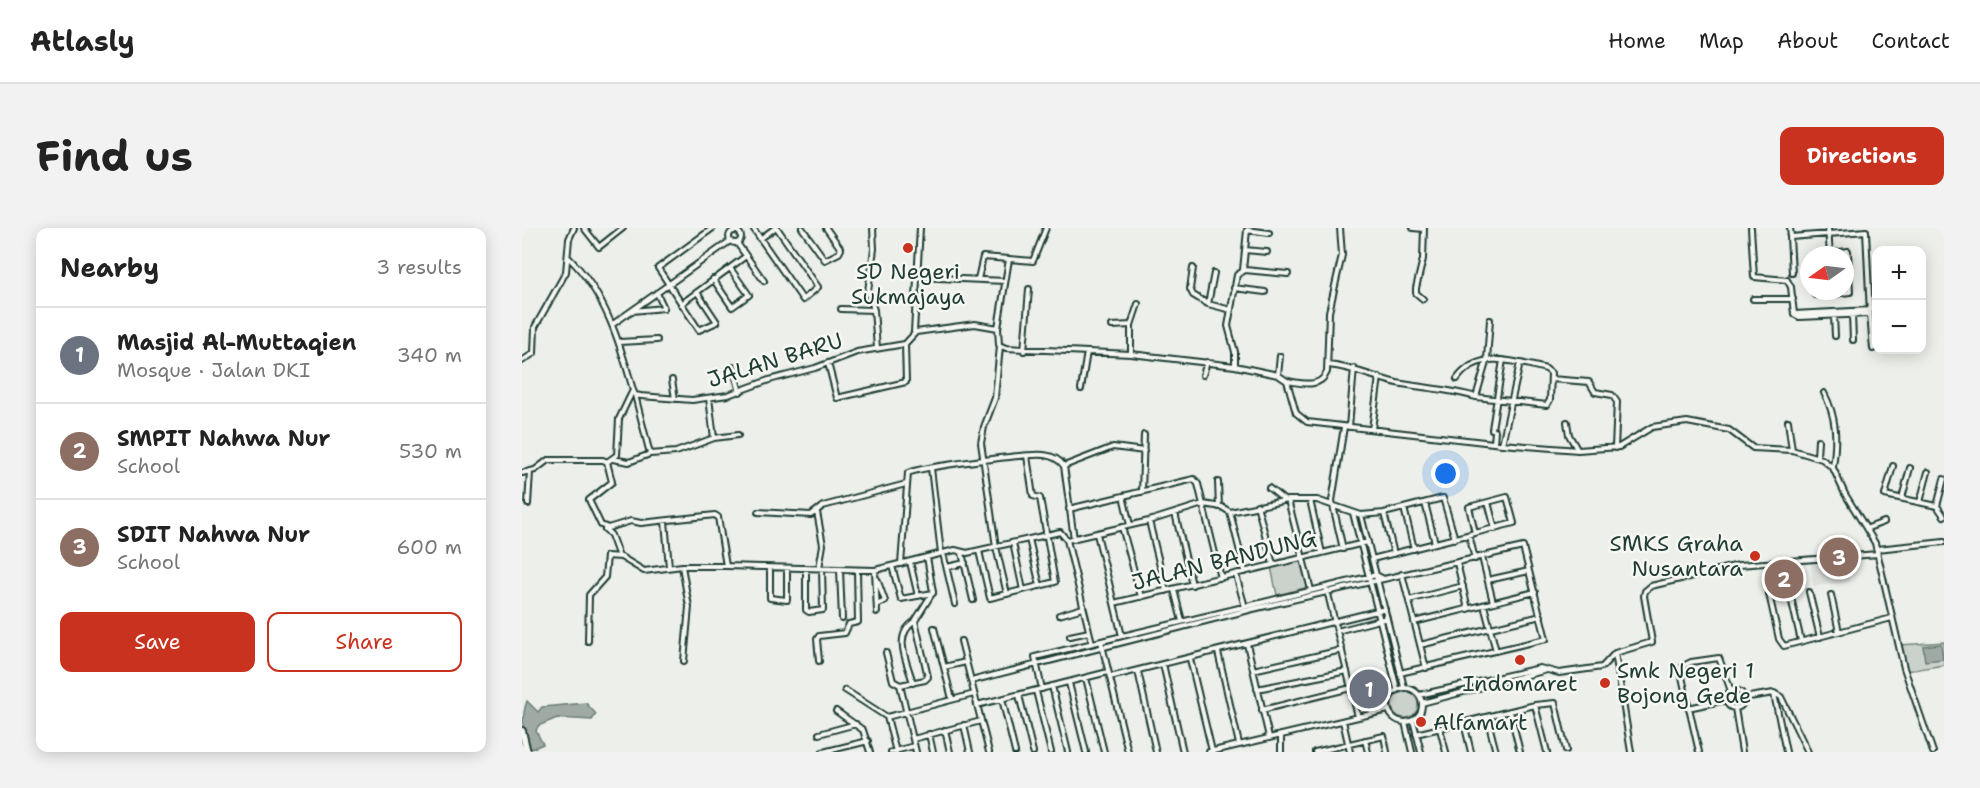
<!DOCTYPE html>
<meta charset="utf-8">
<style>
body{margin:0;font-family:"Shantell Sans",sans-serif;background:#f2f2f2;color:#222}
.controls{position:absolute;right:18px;top:18px;display:grid;overflow:hidden;border-radius:12px;box-shadow:0 3px 15px #0003}
.controls button{width:54px;height:54px;display:grid;place-items:center;padding:0;border:0;border-bottom:2px solid #e0e0e0;background:#fff;color:#222;font:30px sans-serif}
.compass{position:absolute;left:1278px;top:18px;width:54px;height:54px;border-radius:50%;background:#fff;box-shadow:0 3px 15px #0003;rotate:256deg}
.you{position:absolute;left:924px;top:246px;width:21px;height:21px;margin:-15px;border:4px solid #fff;border-radius:50%;background:#1a73e8;box-shadow:0 0 0 9px #1a73e833}
.badge{display:grid;place-items:center;width:39px;height:39px;border-radius:50%;background:#c8321e;color:#fff;font-size:20px;font-weight:700}
.pin{position:absolute;translate:-50% -50%;border:3px solid #fff;box-shadow:0 2px 6px #0006}
.list{margin:0;padding:0;list-style:none}
h2{display:flex;justify-content:space-between;align-items:center;height:78px;margin:0;padding:0 24px;font-size:26px}
h2 small{font-size:20px;font-weight:400;color:#767676}
.list li{display:grid;grid-template-columns:39px 1fr auto;gap:18px;align-items:center;box-sizing:border-box;height:96px;padding:0 24px;border-top:2px solid #e0e0e0}
.list b{display:block;font-size:22px;white-space:nowrap}
.list p{margin:0;font-size:20px;white-space:nowrap;color:#767676}
.list em{font-size:20px;font-style:normal;color:#767676}
.actions{display:flex;gap:12px;padding:18px 24px}
.actions a{flex:1;padding:14px 0;border:2px solid #c8321e;border-radius:12px;text-align:center;font-size:21px;color:#c8321e}
.actions .main{background:#c8321e;color:#fff}
.map{position:relative;flex:none;width:1422px;height:524px;overflow:hidden;border-radius:12px}
header{display:flex;align-items:center;gap:36px;box-sizing:border-box;height:84px;padding:0 30px;background:#fff;border-bottom:2px solid #e0e0e0}
header strong{font-size:28px}
nav{display:flex;gap:33px;margin-inline-start:auto;font-size:21px}
.intro{display:flex;align-items:center;justify-content:space-between;box-sizing:border-box;height:144px;padding:0 36px}
h1{margin:0;font-size:42px}
.button{padding:15px 27px;border-radius:12px;background:#c8321e;color:#fff;font-size:21px;font-weight:700}
main{display:flex;gap:36px;padding:0 36px}
aside{flex:1;background:#fff;border-radius:12px;box-shadow:0 3px 15px #0003}
.map>svg:first-child{display:block}
</style>
<header>
<strong>Atlasly</strong>
<nav><a>Home</a><a>Map</a><a>About</a><a>Contact</a></nav>
</header>
<div class="intro"><h1>Find us</h1><a class="button">Directions</a></div>
<main>
<aside>
<h2>Nearby<small>3 results</small></h2>
<ul class="list">
<li><span class="badge" style="background:#6b7280">1</span><div><b>Masjid Al-Muttaqien</b><p>Mosque · Jalan DKI</p></div><em>340 m</em></li>
<li><span class="badge" style="background:#8d6e63">2</span><div><b>SMPIT Nahwa Nur</b><p>School</p></div><em>530 m</em></li>
<li><span class="badge" style="background:#8d6e63">3</span><div><b>SDIT Nahwa Nur</b><p>School</p></div><em>600 m</em></li>
</ul>
<div class="actions"><a class="main">Save</a><a>Share</a></div>
</aside>
<div class="map">
<svg width="1422" height="524" viewBox="0 0 1422 524">
<rect width="100%" height="100%" fill="#edefea"/>
<filter id="ink" filterUnits="userSpaceOnUse"><feTurbulence type="fractalNoise" baseFrequency=".0167" numOctaves="2"/><feDisplacementMap in="SourceGraphic" scale="12" xChannelSelector="R" yChannelSelector="G"/><feConvolveMatrix kernelMatrix="1 2 1 2 8 2 1 2 1" color-interpolation-filters="sRGB"/></filter>
<g filter="url(#ink)">
<path fill="#dce0db" d="M 1324,328 L 1327,354 L 1291,358 L 1288,332 Z"/>
<path fill="#cbd2cc" stroke="#758880" stroke-width="1.5" d="M 780,331 L 787,359 L 755,367 L 749,339 Z
M 1422,414 L 1422,437 L 1385,443 L 1378,417 Z
M870 477a13 13 0 1 1 26 0a13 13 0 1 1-26 0Z"/>
<path fill="#9faaa4" stroke="#6c7e77" stroke-width="1.5" d="M 1419,416 L 1421,431 L 1403,433 L 1401,418 Z
M 5,473 L 16,484 L 20,479 L 64,475 L 74,486 L 70,492 L 35,490 L 16,498 L 14,503 L 21,516 L 4,523 C 0,507 0,486 5,473 Z"/>
<g fill="none" stroke-linecap="round" stroke-linejoin="round">
<g stroke="#1f3d34" stroke-width="8">
<path id="minor" d="M 62,0 L 77,19 L 101,0
M 231,0 L 281,72 L 296,59 L 255,0
M 280,0 L 303,32 L 317,25 L 319,21 L 304,0
M 351,0 L 352,21 L 346,63 L 352,82 L 355,120
M 524,0 L 511,33 L 487,31 L 476,100 L 477,117 L 484,120 L 609,126 L 713,138 L 756,147 L 765,153 L 774,185 L 785,194 L 980,216 L 1056,222 L 1097,219 L 1130,199 L 1165,194 L 1207,202 L 1231,220 L 1270,222 L 1300,231 L 1311,240 L 1323,266 L 1353,315 L 1382,440 L 1411,524
M 891,0 L 902,1
M 1229,0 L 1232,49 L 1265,52 L 1269,59 L 1272,86 L 1277,89 L 1348,86 L 1351,121
M 1268,0 L 1269,9 L 1344,3 L 1348,86
M 1306,0 L 1308,27
M207 9a6 6 0 1 1 12 0a6 6 0 1 1-12 0Z
M 1268,9 L 1270,45
M 238,11 L 253,0
M 215,15 L 242,53
M 723,22 L 745,24
M 1291,27 L 1326,23 L 1328,64 L 1311,66 L 1310,63
M 47,30 C 83,65 98,115 111,162 L 113,167 L 119,168 L 170,172 L 206,167 L 247,152 L 293,140 L 335,124 L 383,116 L 394,104 L 453,96 L 476,100
M 671,40 L 668,61 L 671,67 L 686,76 L 709,82
M 721,42 L 725,2 L 747,5
M 395,49 L 483,53
M 191,51 L 210,79 L 227,67 L 208,40
M 456,51 L 461,29 L 487,31
M 712,60 L 743,64
M 1292,63 L 1293,67 L 1311,66
M 175,64 L 195,94 L 177,102 L 136,40 L 191,0
M 901,71 L 894,65 L 894,60 L 901,31 L 902,0
M 1231,71 L 1271,71
M 159,76 L 224,28
M 686,76 L 692,45
M 319,81 L 352,82
M 110,83 L 142,80 L 135,65
M 1272,86 L 1349,82
M 1330,87 L 1331,112
M 1312,88 L 1313,108
M 91,96 L 208,13
M 590,98 L 609,97
M 392,104 L 398,0
M 97,114 L 135,112
M 478,118 L 473,170 L 462,199 L 459,215 L 474,319 L 485,366
M 502,123 L 507,61
M 609,126 L 609,97 L 616,76
M 0,133 L 12,125 L 13,99 L 44,44 L 47,11 L 52,0
M 306,135 L 315,170 L 384,154 L 383,116
M 806,137 C 835,140 849,149 875,155 C 901,160 928,161 954,169 L 965,131 L 968,92
M 713,138 L 713,124 L 706,98 L 715,47 L 723,42 L 766,46
M 211,139 L 218,164
M 681,147 L 685,134
M 756,147 L 758,128
M 935,151 C 957,120 994,134 1024,141 L 1029,145 L 1028,172 L 1025,177 L 954,169
M 1029,151 L 1067,154 L 1073,164 L 1090,167 L 1095,174 L 1093,220
M 150,152 L 153,171
M 765,153 C 779,155 798,161 805,144 L 807,84 L 820,27 L 818,0
M 559,161 L 565,124
M 1302,165 C 1315,190 1315,211 1311,239
M 113,167 L 128,226
M 187,170 L 192,210
M 1266,193 L 1270,222
M 1045,194 L 1047,207 L 1055,221
M 827,199 L 832,140
M 850,201 L 857,149
M 970,201 L 981,132
M 972,215 L 973,203
M 980,216 L 998,135
M 1295,229 L 1296,212
M 91,231 L 107,234 L 128,226 L 154,224 L 192,210 L 216,207
M 85,234 L 95,227 L 97,191 L 111,162
M 542,238 L 591,219 L 622,223
M 1371,238 L 1363,267 L 1415,278 L 1422,288
M 409,240 L 419,325
M 0,245 L 13,242 L 26,232 L 81,232 L 85,234 L 90,254 L 67,272 L 79,297 L 86,300 L 109,293 L 119,295 L 193,287 L 196,289 L 204,338
M 696,254 L 697,279
M 747,260 L 762,272
M 620,264 L 622,207
M 601,268 L 608,297
M 1380,270 L 1388,240
M 766,272 L 789,362
M 788,272 L 800,325
M 966,274 L 973,301
M 1398,274 L 1406,244
M 903,275 L 913,315
M 6,276 L 8,244
M 735,277 L 751,336
M 1415,278 L 1422,251
M 882,280 L 892,321
M 547,281 L 672,251 L 676,256 L 699,350
M 236,284 L 289,287 L 301,278 L 384,256
M 295,284 L 301,317 L 297,340
M 708,284 L 723,344
M 653,285 L 670,357
M 831,285 L 875,461
M 862,285 L 872,326
M 839,287 L 882,459
M 143,293 L 147,339
M 627,293 L 644,363
M 600,299 L 619,369
M 1346,300 L 1362,294
M 83,301 L 89,307 L 97,329
M 575,306 L 600,408
M 947,307 L 953,331
M 507,311 L 518,358
M 545,312 L 627,293 L 681,276 L 700,279 L 708,284 L 766,272 L 795,272 L 839,287 L 862,285 L 921,270 L 933,311
M 491,315 L 501,362
M 821,321 L 810,273 L 822,199
M 1355,321 L 1422,314
M 457,323 L 468,370 L 533,354 L 518,270 L 511,268 L 505,228
M 421,325 L 433,376
M 440,325 L 451,372
M 405,329 L 411,364
M 960,329 L 971,374
M 850,331 L 953,305 L 947,279 L 985,269 L 992,295 L 953,305
M 388,334 L 396,368
M 935,335 L 946,381
M 379,336 L 386,245 C 398,239 508,225 522,227 C 531,228 537,231 542,238 L 552,311
M 160,338 L 167,379 L 162,433
M 370,338 L 379,371 L 411,365
M 425,339 L 443,335
M 248,340 L 248,370 L 265,372 L 265,341
M 284,340 L 284,382 L 287,384 L 301,382 L 300,341
M 318,342 L 320,391
M 353,343 L 355,384
M 880,346 L 904,440
M 714,347 L 723,379
M 355,351 L 363,373 L 355,377
M 966,352 L 1007,343
M 1267,361 L 1279,413
M 652,362 L 660,393
M 805,362 L 836,489
M 1287,364 L 1298,409
M 1247,366 L 1257,411 L 1262,418 L 1370,390
M 1309,367 L 1317,404
M 887,372 L 941,358
M 592,375 L 846,314
M 962,377 L 974,423
M 537,387 L 561,380
M 892,394 L 1013,364
M 412,400 L 430,471
M 815,403 L 865,390
M 548,408 L 567,404
M 66,413 L 67,367 L 83,349 L 85,328 L 99,329 L 122,343 L 160,338 L 204,338 L 353,342 L 433,322 L 445,325 L 538,304 L 545,312 L 570,415
M 439,413 L 467,524
M 579,413 L 606,524
M 725,416 L 747,509
M 898,417 L 1019,388
M 696,424 L 717,516
M 364,425 L 371,453 L 378,457 L 394,524
M 1093,425 L 1109,524
M 668,431 L 690,523
M 297,433 L 295,411 L 297,408 L 323,405 L 327,396 L 336,394 L 335,342
M 641,436 L 661,524
M 422,439 L 444,434
M 731,442 L 820,422
M 616,443 L 634,524
M 588,449 L 863,381
M 564,450 L 582,524
M 449,453 L 731,381 L 1001,319 L 1024,411 L 878,445
M 391,455 C 385,433 370,408 393,393
M 547,455 L 564,524
M 378,457 L 403,452 L 406,449 L 393,393 L 411,364
M 530,458 L 546,524
M866 477a17 17 0 1 1 34 0a17 17 0 1 1-34 0Z
M 520,461 L 513,429 L 854,347 L 860,350
M 735,461 L 825,443
M 323,462 L 365,489 L 374,524
M1204 471a9 9 0 1 1 18 0a9 9 0 1 1-18 0Z
M 514,463 L 529,524
M 1252,466 L 1264,524
M 497,467 L 511,524
M 897,467 L 1018,440 L 1037,445 L 1080,439 L 1093,425 L 1130,414 L 1122,368 L 1123,363 L 1129,358 L 1217,337 L 1356,326
M 1221,470 L 1252,465 L 1259,469 L 1286,524
M 480,471 L 493,524
M 900,475 L 1025,442
M 455,477 L 586,444
M 1013,477 L 1033,475 L 1044,522
M 1166,480 L 1204,472
M 1213,480 L 1220,524
M 740,482 L 829,460
M 314,483 L 341,502 L 348,524
M 988,483 L 998,524
M 365,489 L 452,466
M 965,489 L 974,524
M 891,492 L 899,524
M 821,493 L 828,524
M 883,494 L 890,524
M 942,495 L 949,524
M 442,497 L 448,524
M 918,501 L 924,524
M 423,502 L 428,524
M 297,506 L 334,496
M 407,506 L 411,524
M 894,506 L 1013,477 L 1025,524
M 759,507 L 759,524
M 391,511 L 459,493
M 843,512 L 846,524
M 301,524 L 346,513
M 369,524 L 392,518
M 687,524 L 866,482
M 793,524 L 862,508 L 865,524
M 1177,524 L 1160,449 L 1161,438 L 1169,434 L 1197,430 L 1209,463"/>
</g>
<g stroke="#1f3d34" stroke-width="10">
<path id="trunk" d="M 0,503 L 5,524"/>
</g>
<use href="#minor" stroke="#f6f6f2" stroke-width="4"/>
<use href="#trunk" stroke="#f6f6f2" stroke-width="6"/>
</g>
</g>
<g fill="#c8321e" stroke="#f6f6f2" stroke-width="2">
<circle cx="386" cy="20" r="6"/>
<circle cx="1233" cy="328" r="6"/>
<circle cx="998" cy="432" r="6"/>
<circle cx="1083" cy="455" r="6"/>
<circle cx="899" cy="494" r="6"/>
</g>
<g text-anchor="middle" dominant-baseline="central" stroke-width="5" stroke-linejoin="round" paint-order="stroke">
<g font-size="22" fill="#1f3d34" stroke="#f6f6f2">
<text x="386" y="43">SD Negeri<tspan x="386" dy="25">Sukmajaya</tspan></text>
<text x="1221" y="315" text-anchor="end">SMKS Graha<tspan x="1221" dy="25">Nusantara</tspan></text>
<text x="1095" y="442" text-anchor="start">Smk Negeri 1<tspan x="1095" dy="25">Bojong Gede</tspan></text>
<text x="998" y="455">Indomaret</text>
<text x="911" y="494" text-anchor="start">Alfamart</text>
</g>
<g font-size="22" fill="#1f3d34" stroke="#f6f6f2">
<text transform="translate(253 132) rotate(-17)">JALAN BARU</text>
<text transform="translate(702 332) rotate(-14)">JALAN BANDUNG</text>
</g>
</g>
</svg>
<div class="controls">
<button>+</button>
<button>−</button>
</div>
<svg class="compass" viewBox="-18 -18 36 36"><path d="M0-13l5 13h-10z" fill="#e53935"/><path d="M0 13l5-13h-10z" fill="#767676"/></svg>
<div class="you"></div>
<div class="pin badge" style="left:847px;top:461px;background:#6b7280">1</div>
<div class="pin badge" style="left:1262px;top:351px;background:#8d6e63">2</div>
<div class="pin badge" style="left:1317px;top:329px;background:#8d6e63">3</div>
</div>
</main>
